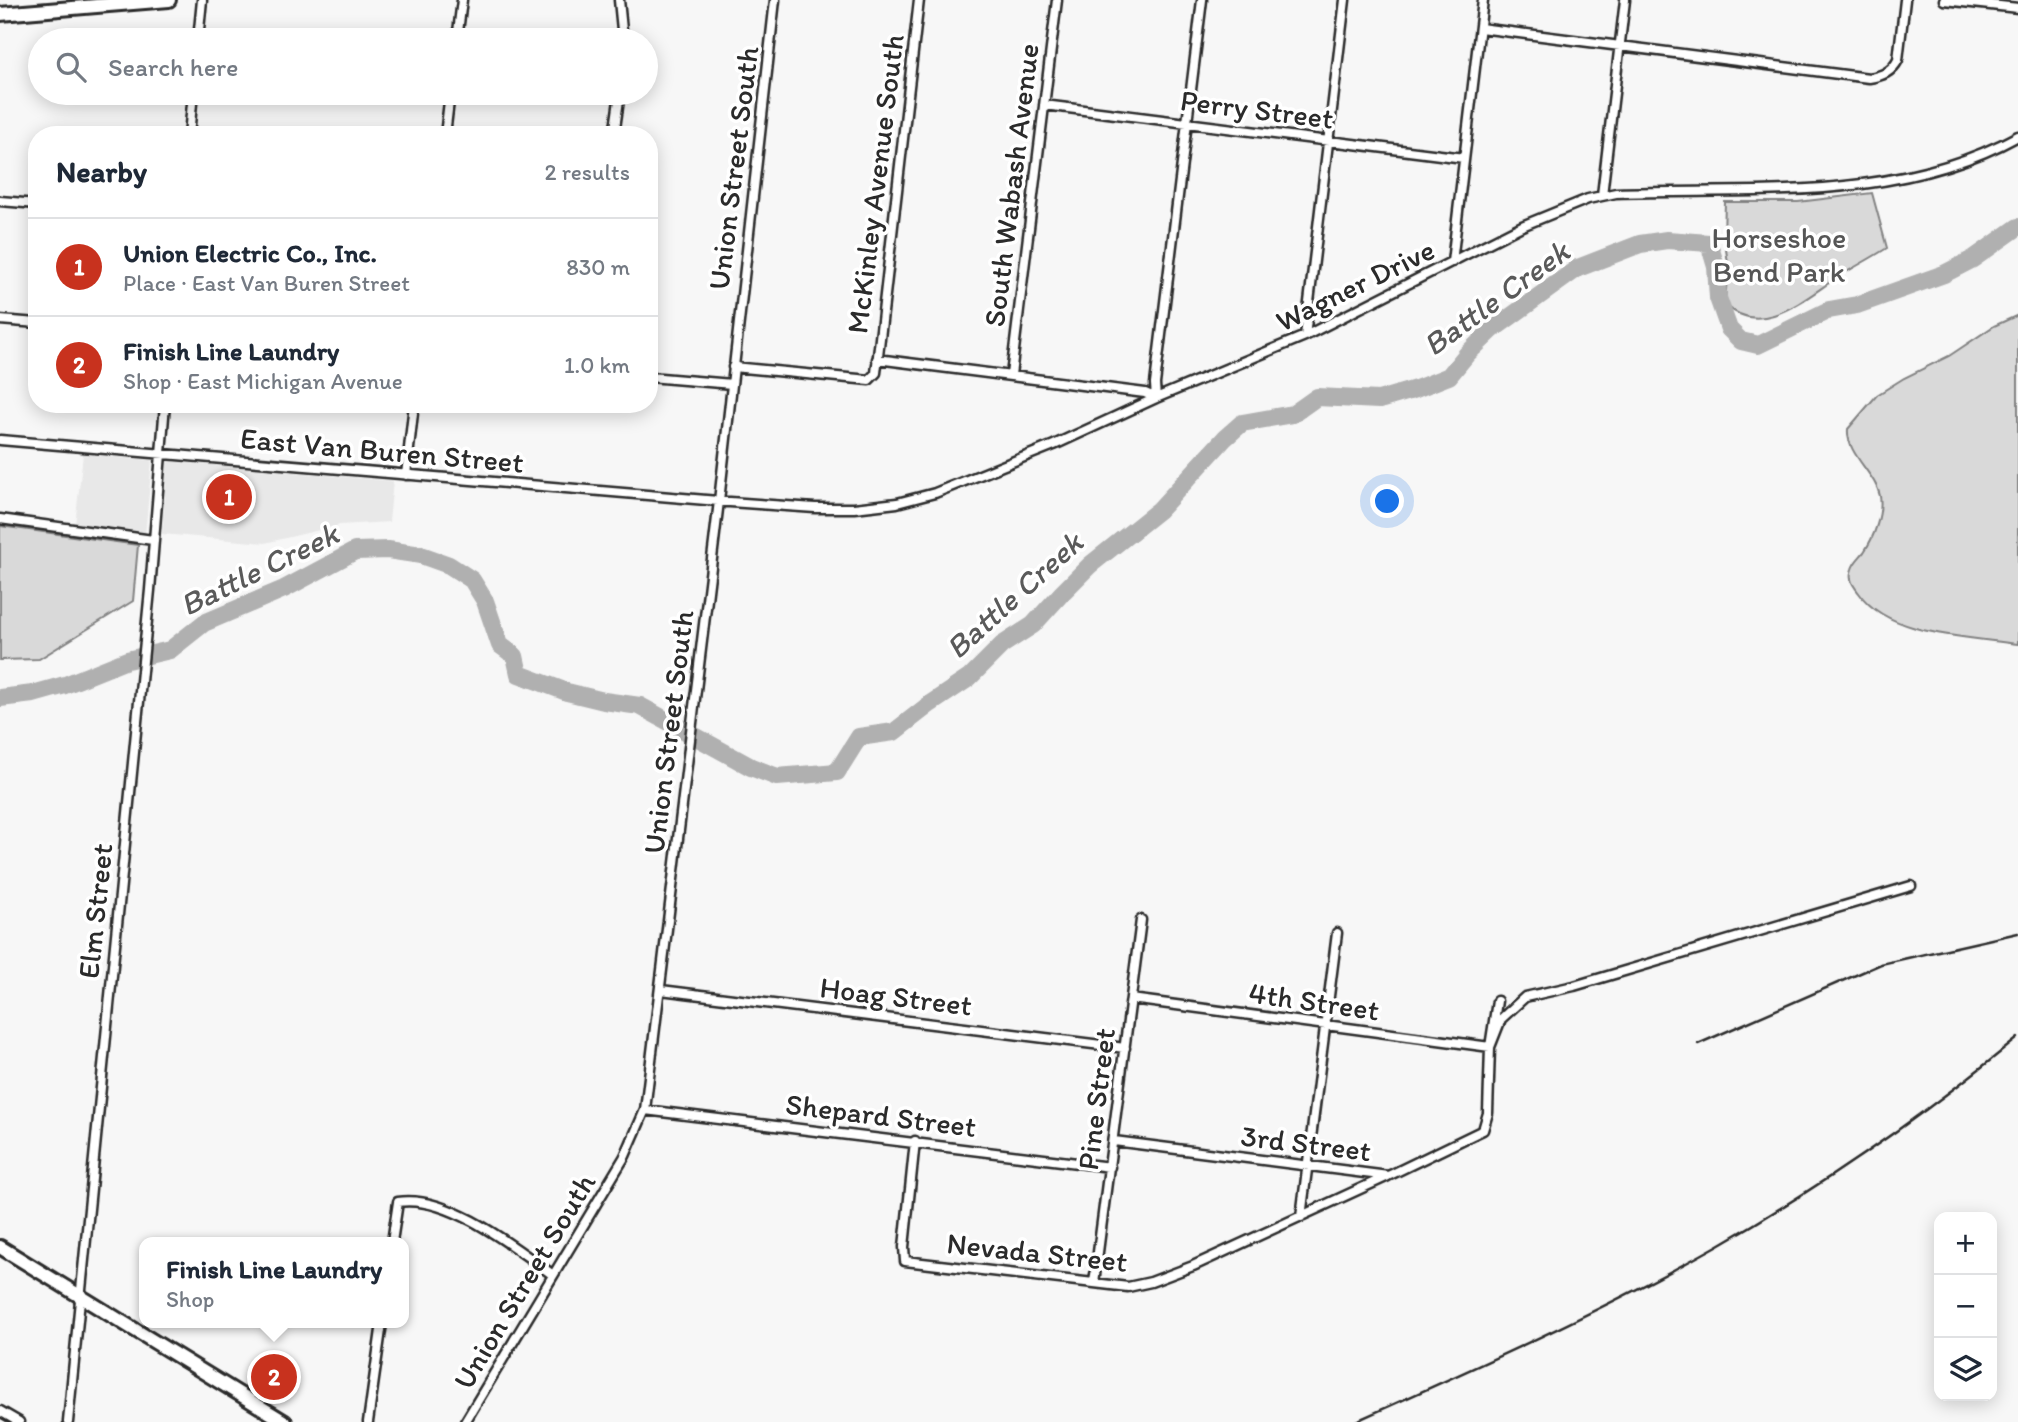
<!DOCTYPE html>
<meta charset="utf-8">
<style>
body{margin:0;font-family:Itim,sans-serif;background:#f2f2f3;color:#1f2937}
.controls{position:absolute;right:21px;bottom:21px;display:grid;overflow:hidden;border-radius:14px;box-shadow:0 4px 18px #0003}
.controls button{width:63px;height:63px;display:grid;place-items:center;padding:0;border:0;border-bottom:2px solid #e0e1e3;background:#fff;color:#1f2937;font:35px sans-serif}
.you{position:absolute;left:1388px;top:502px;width:24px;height:24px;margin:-18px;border:5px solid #fff;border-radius:50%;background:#1a73e8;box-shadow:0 0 0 10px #1a73e833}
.badge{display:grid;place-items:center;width:46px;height:46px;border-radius:50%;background:#c8321e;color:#fff;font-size:23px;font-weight:700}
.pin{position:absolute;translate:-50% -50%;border:4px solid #fff;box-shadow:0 2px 7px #0006}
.popup{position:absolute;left:139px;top:1237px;width:270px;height:91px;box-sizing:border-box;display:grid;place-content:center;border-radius:14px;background:#fff;filter:drop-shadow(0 2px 5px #0005);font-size:23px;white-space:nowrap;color:#747a83}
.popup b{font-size:26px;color:#1f2937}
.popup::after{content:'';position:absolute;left:50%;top:100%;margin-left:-14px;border:14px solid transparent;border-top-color:#fff}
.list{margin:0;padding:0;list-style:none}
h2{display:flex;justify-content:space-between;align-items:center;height:91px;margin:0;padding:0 28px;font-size:30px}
h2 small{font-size:23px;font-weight:400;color:#747a83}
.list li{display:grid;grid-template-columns:46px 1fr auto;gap:21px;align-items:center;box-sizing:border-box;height:98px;padding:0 28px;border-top:2px solid #e0e1e3}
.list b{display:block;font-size:26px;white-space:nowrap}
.list p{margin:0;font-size:23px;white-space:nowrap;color:#747a83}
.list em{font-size:23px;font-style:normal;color:#747a83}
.icon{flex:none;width:38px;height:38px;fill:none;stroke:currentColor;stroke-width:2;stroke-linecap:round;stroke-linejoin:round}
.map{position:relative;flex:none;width:2018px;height:1422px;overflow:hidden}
.search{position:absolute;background:#fff;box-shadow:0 4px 18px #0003;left:28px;top:28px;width:630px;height:77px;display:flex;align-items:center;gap:18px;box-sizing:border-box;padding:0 24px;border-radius:38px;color:#747a83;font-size:26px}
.panel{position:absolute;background:#fff;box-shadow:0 4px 18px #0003;left:28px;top:126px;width:630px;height:287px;border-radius:28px}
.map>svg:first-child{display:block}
</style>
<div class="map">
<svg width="2018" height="1422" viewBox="0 0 2018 1422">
<rect width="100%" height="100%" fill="#f7f7f7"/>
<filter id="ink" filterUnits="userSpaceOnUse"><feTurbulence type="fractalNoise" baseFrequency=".0143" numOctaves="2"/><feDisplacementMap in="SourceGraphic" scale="14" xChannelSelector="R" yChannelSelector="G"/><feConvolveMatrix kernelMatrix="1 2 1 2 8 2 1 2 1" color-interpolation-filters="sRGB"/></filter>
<g filter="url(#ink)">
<path fill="#e8e8e8" d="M 83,454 L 152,460 L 145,535 L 75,525 Z
M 167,461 L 393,481 L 389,522 L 340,525 L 265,543 L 162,534 Z"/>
<path fill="#d9d9d9" stroke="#828282" stroke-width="2" d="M 1872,193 L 1887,248 C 1870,259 1852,268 1835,279 C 1804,299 1760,339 1725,304 L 1728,263 L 1724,236 L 1725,202 L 1798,202 Z
M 2018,315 L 2018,644 C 1971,637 1888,636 1859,593 C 1853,585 1848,579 1852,569 C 1854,562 1859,558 1864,552 C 1874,537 1883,514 1880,496 C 1875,473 1846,454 1848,429 L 1877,395 L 1904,378 L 1949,356 L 1994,326 Z
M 0,526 L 138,545 L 133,601 L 39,659 L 0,660 Z"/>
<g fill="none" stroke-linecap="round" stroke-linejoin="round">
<path stroke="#b0b0b0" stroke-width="18" d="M 0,698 L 33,694 L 65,685 L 127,660 L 170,650 L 204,623 L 284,589 L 355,551 L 388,550 L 421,555 L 449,565 L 472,580 L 485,601 L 500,645 L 515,656 L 519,674 L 567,692 L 604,701 L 640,706 L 751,767 L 777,777 L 837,772 L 859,737 L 894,732 L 930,704 L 969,678 L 1002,645 L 1033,625 L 1062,593 L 1090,565 L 1159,510 L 1225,438 L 1242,423 L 1293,414 L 1317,397 L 1379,400 L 1416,389 L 1449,376 L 1467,354 L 1492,330 L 1578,268 L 1640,244 L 1667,240 L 1709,243 L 1716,267 L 1718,298 L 1729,329 L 1741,341 L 1758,345 L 1829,310 L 1857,305 L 1944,274 L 1973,259 L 2018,227"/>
<g stroke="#2b2b2b" stroke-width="13">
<path id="minor" d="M 619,0 L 623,40
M 1944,0 L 2018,8
M 1480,28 L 1869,78 C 1882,76 1892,72 1898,60 L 1905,0
M 198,40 L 202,0
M 457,40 L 462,0
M 1044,105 L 1464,158
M 189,135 L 193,93
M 445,135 L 450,93
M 614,135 L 620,93
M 1602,195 L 1625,0
M 0,201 L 37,204
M 1452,262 L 1483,0
M 0,320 L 37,323
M 1305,336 L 1345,0
M 877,359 L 1145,393 L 1156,398
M 733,367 L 869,380 L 876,373 L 919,0
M 1011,375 L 1057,0
M 649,377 L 732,384
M 1156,398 L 1155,384 L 1202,0
M 0,440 L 730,502 L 815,508 L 854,508 L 897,503 L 935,493 L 1054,445 L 1156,398 L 1305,336 L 1522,226 L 1588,199 L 1616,193 C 1751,188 1895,204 2018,136
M 406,475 L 414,404
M 0,519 L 153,540
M 661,990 L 1125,1048
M 1131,999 L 1490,1047 L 1501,1019 L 1525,997 L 1574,986 L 1911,886
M 645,1110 L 1110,1167
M 915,1141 L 904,1247 L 905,1261 L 1128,1287 L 1151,1282 L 1193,1266 L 1388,1176
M 1114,1141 L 1388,1176 L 1483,1130 L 1488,1113 L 1490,1047 L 1497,1001
M 1301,1217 L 1337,933
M 392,1242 L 398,1202 C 448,1194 514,1247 553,1275
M 1094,1283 L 1141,920
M 0,1411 L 19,1422
M 68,1422 L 150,590 L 165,404
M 368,1422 L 382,1323
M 465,1422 L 625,1156 L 645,1110 L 719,501 L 775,0"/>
</g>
<g stroke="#2b2b2b" stroke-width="18">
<path id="primary" d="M 0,14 L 169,0"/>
</g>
<g stroke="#2b2b2b" stroke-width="18">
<path id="trunk" d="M 0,1247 L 285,1422"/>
</g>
<use href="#minor" stroke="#fff" stroke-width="8"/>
<use href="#primary" stroke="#fff" stroke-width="12"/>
<use href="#trunk" stroke="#fff" stroke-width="12"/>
<path stroke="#2b2b2b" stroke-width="2.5" d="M 1698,1044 L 1881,964 L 2018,933
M 1354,1422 C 1477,1367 1600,1312 1717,1246 C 1822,1186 1924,1115 2018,1038"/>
</g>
</g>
<g text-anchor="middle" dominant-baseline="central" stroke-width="7" stroke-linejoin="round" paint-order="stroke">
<g font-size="30" fill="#2b2b2b" stroke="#fff">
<text transform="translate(1257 109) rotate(7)">Perry Street</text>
<text transform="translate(733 168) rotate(-83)">Union Street South</text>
<text transform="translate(875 184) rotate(-83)">McKinley Avenue South</text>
<text transform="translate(1011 185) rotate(-83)">South Wabash Avenue</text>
<text transform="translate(1355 285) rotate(-26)">Wagner Drive</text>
<text transform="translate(382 450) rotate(5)">East Van Buren Street</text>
<text transform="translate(668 732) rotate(-83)">Union Street South</text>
<text transform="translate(95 911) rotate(-84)">Elm Street</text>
<text transform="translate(896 996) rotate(7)">Hoag Street</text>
<text transform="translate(1314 1001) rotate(8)">4th Street</text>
<text transform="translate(1096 1099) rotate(-83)">Pine Street</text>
<text transform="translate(881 1115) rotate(7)">Shepard Street</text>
<text transform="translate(1306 1143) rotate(7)">3rd Street</text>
<text transform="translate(1037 1252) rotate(6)">Nevada Street</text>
<text transform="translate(524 1281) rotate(-59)">Union Street South</text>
</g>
<g font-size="30" fill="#565656" stroke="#fff">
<text x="1779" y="237">Horseshoe<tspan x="1779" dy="34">Bend Park</tspan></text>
</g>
<g font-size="32" font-style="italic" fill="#5a5a5a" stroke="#fff">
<text transform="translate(1496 298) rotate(-36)">Battle Creek</text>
<text transform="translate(259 569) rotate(-26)">Battle Creek</text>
<text transform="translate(1014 595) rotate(-42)">Battle Creek</text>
</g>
</g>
</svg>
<div class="controls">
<button>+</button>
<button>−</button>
<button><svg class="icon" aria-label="layers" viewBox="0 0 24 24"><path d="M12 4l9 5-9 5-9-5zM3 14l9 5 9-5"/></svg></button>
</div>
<div class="you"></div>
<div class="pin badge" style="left:229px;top:497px">1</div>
<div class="pin badge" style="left:274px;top:1377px">2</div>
<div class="popup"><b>Finish Line Laundry</b>Shop</div>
<div class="search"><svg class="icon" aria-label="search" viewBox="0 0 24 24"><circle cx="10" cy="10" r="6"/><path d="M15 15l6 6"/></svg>Search here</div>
<section class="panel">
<h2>Nearby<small>2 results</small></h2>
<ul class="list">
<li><span class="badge">1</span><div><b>Union Electric Co., Inc.</b><p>Place · East Van Buren Street</p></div><em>830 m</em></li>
<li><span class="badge">2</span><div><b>Finish Line Laundry</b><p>Shop · East Michigan Avenue</p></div><em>1.0 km</em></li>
</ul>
</section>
</div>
